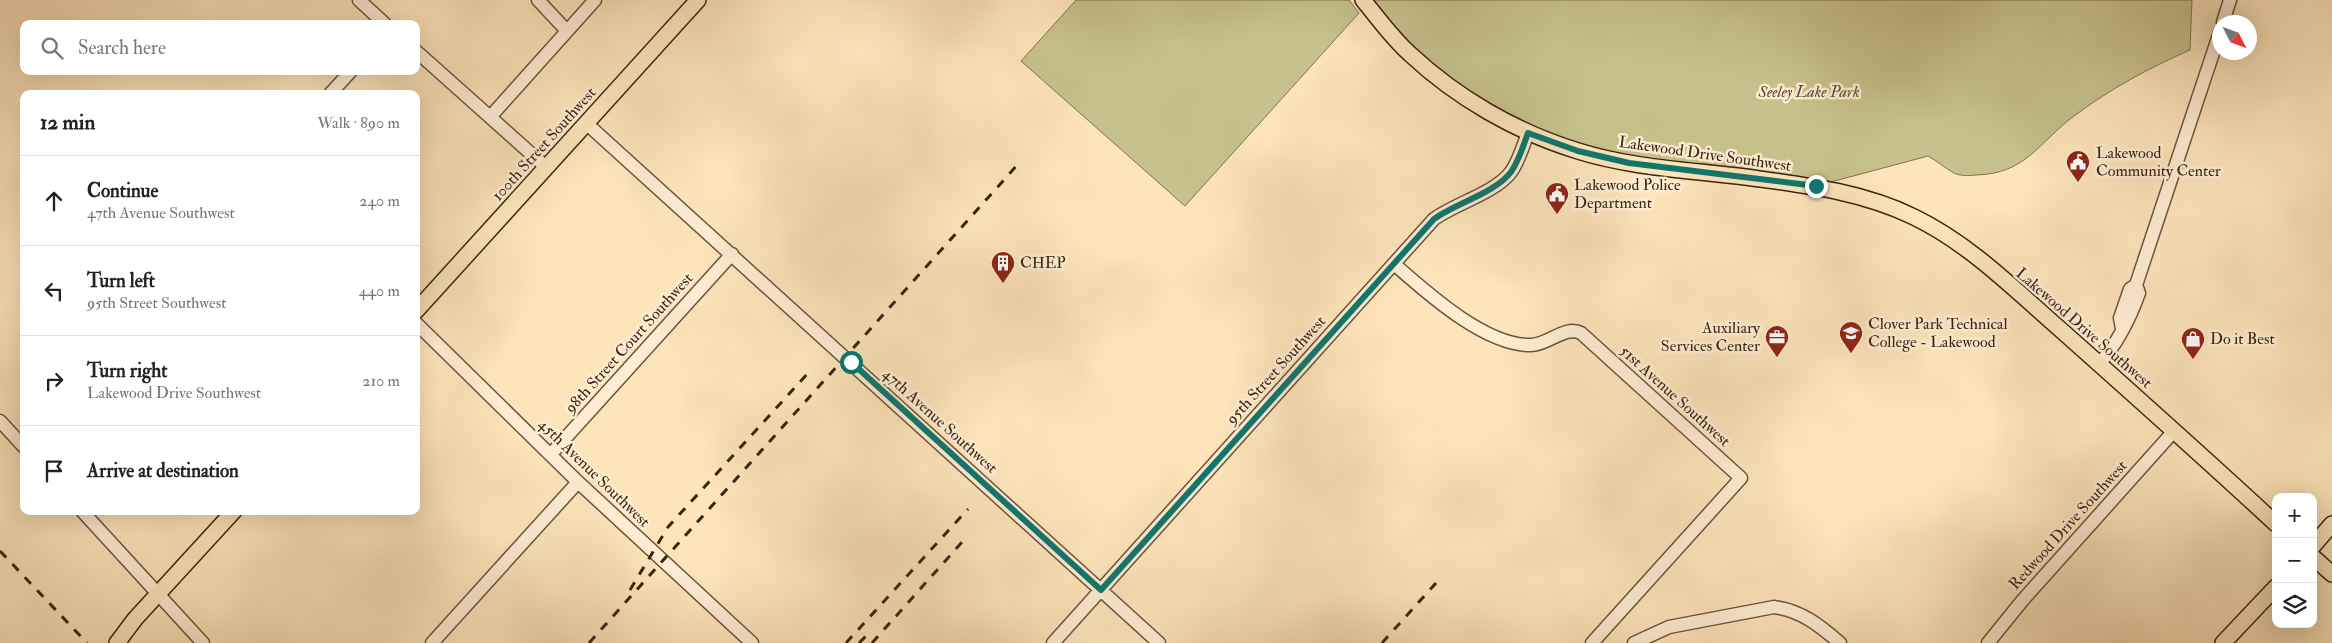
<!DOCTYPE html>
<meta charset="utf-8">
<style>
body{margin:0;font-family:"IM FELL Double Pica",serif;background:#f2f2f2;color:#222}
.controls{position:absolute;right:15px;bottom:15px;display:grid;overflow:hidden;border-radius:10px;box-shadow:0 5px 20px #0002}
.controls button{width:45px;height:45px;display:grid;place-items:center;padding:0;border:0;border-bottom:1px solid #e0e0e0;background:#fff;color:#222;font:25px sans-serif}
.compass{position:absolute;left:2212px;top:15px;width:45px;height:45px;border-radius:50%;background:#fff;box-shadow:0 5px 20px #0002;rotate:132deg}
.stop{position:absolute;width:15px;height:15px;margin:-11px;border:4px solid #0f766e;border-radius:50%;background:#fff}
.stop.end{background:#0f766e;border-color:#fff;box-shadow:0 1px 5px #0008}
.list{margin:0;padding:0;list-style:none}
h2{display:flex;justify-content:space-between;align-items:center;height:65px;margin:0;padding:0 20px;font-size:21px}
h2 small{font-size:16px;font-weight:400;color:#767676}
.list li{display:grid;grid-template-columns:32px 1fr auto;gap:15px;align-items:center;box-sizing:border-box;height:90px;padding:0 20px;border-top:1px solid #e0e0e0}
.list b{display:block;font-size:19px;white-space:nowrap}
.list p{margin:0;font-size:16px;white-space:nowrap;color:#767676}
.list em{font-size:16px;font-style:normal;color:#767676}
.icon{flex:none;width:28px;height:28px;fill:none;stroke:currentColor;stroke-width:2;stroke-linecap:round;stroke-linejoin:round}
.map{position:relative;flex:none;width:2332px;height:643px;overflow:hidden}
.search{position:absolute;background:#fff;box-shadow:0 5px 20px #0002;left:20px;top:20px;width:400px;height:55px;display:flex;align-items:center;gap:12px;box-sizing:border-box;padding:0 18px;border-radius:10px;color:#767676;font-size:19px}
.panel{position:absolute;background:#fff;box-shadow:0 5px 20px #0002;left:20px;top:90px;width:400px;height:425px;border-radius:10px}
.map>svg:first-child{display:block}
</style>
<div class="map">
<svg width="2332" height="643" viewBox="0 0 2332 643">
<rect width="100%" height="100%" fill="#fde4bb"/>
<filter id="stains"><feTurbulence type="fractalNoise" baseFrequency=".004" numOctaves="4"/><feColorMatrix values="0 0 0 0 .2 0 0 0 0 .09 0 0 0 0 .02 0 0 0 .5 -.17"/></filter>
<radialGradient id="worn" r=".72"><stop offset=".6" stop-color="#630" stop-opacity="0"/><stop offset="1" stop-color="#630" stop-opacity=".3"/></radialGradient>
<path fill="#c7c28b" stroke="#80734e" d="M 1076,0 L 1349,0 L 1359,13 L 1185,206 L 1021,61 Z
M 1363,0 L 2192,0 L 2190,50 C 2149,68 2110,89 2074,116 C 2039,142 2026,174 1976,175 C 1969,176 1960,176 1954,173 C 1945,168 1937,161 1928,156 L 1816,186 L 1604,158 L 1470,101 Z"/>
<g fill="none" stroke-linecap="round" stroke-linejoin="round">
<g stroke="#6a543c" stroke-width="15">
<path id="minor" d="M 359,0 L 385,24
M 538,0 L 566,30
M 2223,22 L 2230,0
M 416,51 L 546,167
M 330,94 L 351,71
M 491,116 L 595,0
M 586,123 L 1159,643
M 1394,264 C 1426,292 1485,346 1531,345 C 1548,345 1565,325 1581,333 L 1741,478 L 1592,643
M 416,323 L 578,482 L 752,643
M 2122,329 L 2120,318 L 2130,289 L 2136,285 L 2220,32
M 2099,364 C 2117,344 2130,318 2139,293 L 2136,285
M 0,421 L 24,447
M 551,454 L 732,254
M 82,511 L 203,643
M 432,643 L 578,482
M 1053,643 L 1434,219 C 1456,203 1495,193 1511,172 C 1519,161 1523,146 1528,133
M 1634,643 L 1669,627 L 1774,607 C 1802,611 1819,625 1840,643
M 1988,643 L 2022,601 L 2174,431"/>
</g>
<g stroke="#392411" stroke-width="18">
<path id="major" d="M 1363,0 C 1378,18 1392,38 1410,54 C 1457,98 1516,132 1578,151 C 1632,168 1690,170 1745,177 C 1804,185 1861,191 1914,217 C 1970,244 2015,290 2061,330 C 2133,394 2205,458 2276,524
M 416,311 L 698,0
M 2313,546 L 2332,524
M 2313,557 L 2332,574
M 117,643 L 135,619 L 234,511
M 2223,643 L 2276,587"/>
</g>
<use href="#minor" stroke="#feedd3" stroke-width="12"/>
<use href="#major" stroke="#fde4bb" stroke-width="15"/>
<path stroke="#392411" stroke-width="3" stroke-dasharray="9 9" stroke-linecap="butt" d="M 0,551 L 87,643
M 630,590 L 668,527 L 809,372
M 589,643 L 1020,162
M 846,643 L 968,509
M 859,643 L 866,636
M 872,643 L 963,541
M 1382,643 L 1436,583"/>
</g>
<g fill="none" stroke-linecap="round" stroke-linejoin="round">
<path stroke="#0f766e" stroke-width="6" d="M 851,362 L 1101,590 L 1434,219 C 1456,203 1495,193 1511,172 C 1519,161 1523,146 1528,133 L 1578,151 L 1629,163 L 1816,186"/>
</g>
<defs>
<g id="civic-pin" transform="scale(1.25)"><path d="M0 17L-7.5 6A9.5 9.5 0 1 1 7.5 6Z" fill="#8f2418" stroke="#feedd3"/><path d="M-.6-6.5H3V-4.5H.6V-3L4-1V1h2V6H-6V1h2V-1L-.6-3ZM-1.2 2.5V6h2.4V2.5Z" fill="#fff"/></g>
<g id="building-pin" transform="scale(1.25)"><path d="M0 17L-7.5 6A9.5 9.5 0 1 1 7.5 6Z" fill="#8f2418" stroke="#feedd3"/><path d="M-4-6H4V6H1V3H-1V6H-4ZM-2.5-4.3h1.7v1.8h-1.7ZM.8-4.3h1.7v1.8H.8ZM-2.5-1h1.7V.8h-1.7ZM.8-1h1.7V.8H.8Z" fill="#fff"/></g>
<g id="university-pin" transform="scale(1.25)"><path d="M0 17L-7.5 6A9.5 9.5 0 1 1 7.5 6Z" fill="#8f2418" stroke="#feedd3"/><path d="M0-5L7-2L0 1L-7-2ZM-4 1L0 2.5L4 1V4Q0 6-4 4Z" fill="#fff"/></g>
<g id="office-pin" transform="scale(1.25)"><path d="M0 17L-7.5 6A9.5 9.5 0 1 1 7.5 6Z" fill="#8f2418" stroke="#feedd3"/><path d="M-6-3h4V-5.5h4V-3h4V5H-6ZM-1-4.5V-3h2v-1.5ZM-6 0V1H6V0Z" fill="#fff"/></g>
<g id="shop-pin" transform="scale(1.25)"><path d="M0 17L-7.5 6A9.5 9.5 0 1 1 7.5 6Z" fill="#8f2418" stroke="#feedd3"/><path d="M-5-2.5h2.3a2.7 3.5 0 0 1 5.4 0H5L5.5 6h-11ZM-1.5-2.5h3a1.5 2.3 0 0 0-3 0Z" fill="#fff"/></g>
</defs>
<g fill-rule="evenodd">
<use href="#civic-pin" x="2078" y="162"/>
<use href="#civic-pin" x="1557" y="194"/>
<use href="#building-pin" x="1003" y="263"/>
<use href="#university-pin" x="1851" y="333"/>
<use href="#office-pin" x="1777" y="337"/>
<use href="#shop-pin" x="2193" y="339"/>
</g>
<g text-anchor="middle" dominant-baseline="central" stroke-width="5" stroke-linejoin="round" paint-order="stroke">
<g font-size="16" font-style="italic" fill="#5c4c30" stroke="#feedd3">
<text x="1809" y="92">Seeley Lake Park</text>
</g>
<g font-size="16" fill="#392411" stroke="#feedd3">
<text transform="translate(544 144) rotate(-48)">100th Street Southwest</text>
<text transform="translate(1705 154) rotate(8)">Lakewood Drive Southwest</text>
<text transform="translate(2084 328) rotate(41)">Lakewood Drive Southwest</text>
<text transform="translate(629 343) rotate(-48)">98th Street Court Southwest</text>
<text transform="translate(1276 370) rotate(-48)">95th Street Southwest</text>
<text transform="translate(1675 396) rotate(42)">51st Avenue Southwest</text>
<text transform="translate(940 421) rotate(42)">47th Avenue Southwest</text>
<text transform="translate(594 473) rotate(44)">45th Avenue Southwest</text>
<text transform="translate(2068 525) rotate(-48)">Redwood Drive Southwest</text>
</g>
<g font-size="16" fill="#392411" stroke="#feedd3" text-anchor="start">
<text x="2096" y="153">Lakewood<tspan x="2096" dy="18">Community Center</tspan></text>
<text x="1574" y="185">Lakewood Police<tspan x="1574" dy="18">Department</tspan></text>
<text x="1020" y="263">CHEP</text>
<text x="1868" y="324">Clover Park Technical<tspan x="1868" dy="18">College - Lakewood</tspan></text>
<text x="1760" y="328" text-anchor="end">Auxiliary<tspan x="1760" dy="18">Services Center</tspan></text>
<text x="2210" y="339">Do it Best</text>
</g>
</g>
<rect width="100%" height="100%" filter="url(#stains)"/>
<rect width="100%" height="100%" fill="url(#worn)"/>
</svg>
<div class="controls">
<button>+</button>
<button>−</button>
<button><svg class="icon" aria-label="layers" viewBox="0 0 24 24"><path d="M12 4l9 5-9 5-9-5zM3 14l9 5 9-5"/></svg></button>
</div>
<svg class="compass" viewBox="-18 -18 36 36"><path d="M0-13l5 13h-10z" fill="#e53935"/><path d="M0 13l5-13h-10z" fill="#767676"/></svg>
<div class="stop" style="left:851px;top:362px"></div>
<div class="stop end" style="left:1816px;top:186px"></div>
<div class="search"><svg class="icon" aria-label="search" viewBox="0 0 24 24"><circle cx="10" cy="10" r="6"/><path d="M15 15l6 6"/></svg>Search here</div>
<section class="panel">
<h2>12 min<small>Walk · 890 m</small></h2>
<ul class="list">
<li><svg class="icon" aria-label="ahead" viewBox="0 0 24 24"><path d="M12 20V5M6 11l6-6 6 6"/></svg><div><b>Continue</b><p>47th Avenue Southwest</p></div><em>240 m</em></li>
<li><svg class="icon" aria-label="left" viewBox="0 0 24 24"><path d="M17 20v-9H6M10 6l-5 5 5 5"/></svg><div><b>Turn left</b><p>95th Street Southwest</p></div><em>440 m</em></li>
<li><svg class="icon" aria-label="right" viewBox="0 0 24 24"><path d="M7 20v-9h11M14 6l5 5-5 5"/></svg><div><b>Turn right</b><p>Lakewood Drive Southwest</p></div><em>210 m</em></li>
<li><svg class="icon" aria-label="arrive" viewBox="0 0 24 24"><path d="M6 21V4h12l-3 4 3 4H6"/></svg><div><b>Arrive at destination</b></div></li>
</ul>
</section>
</div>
